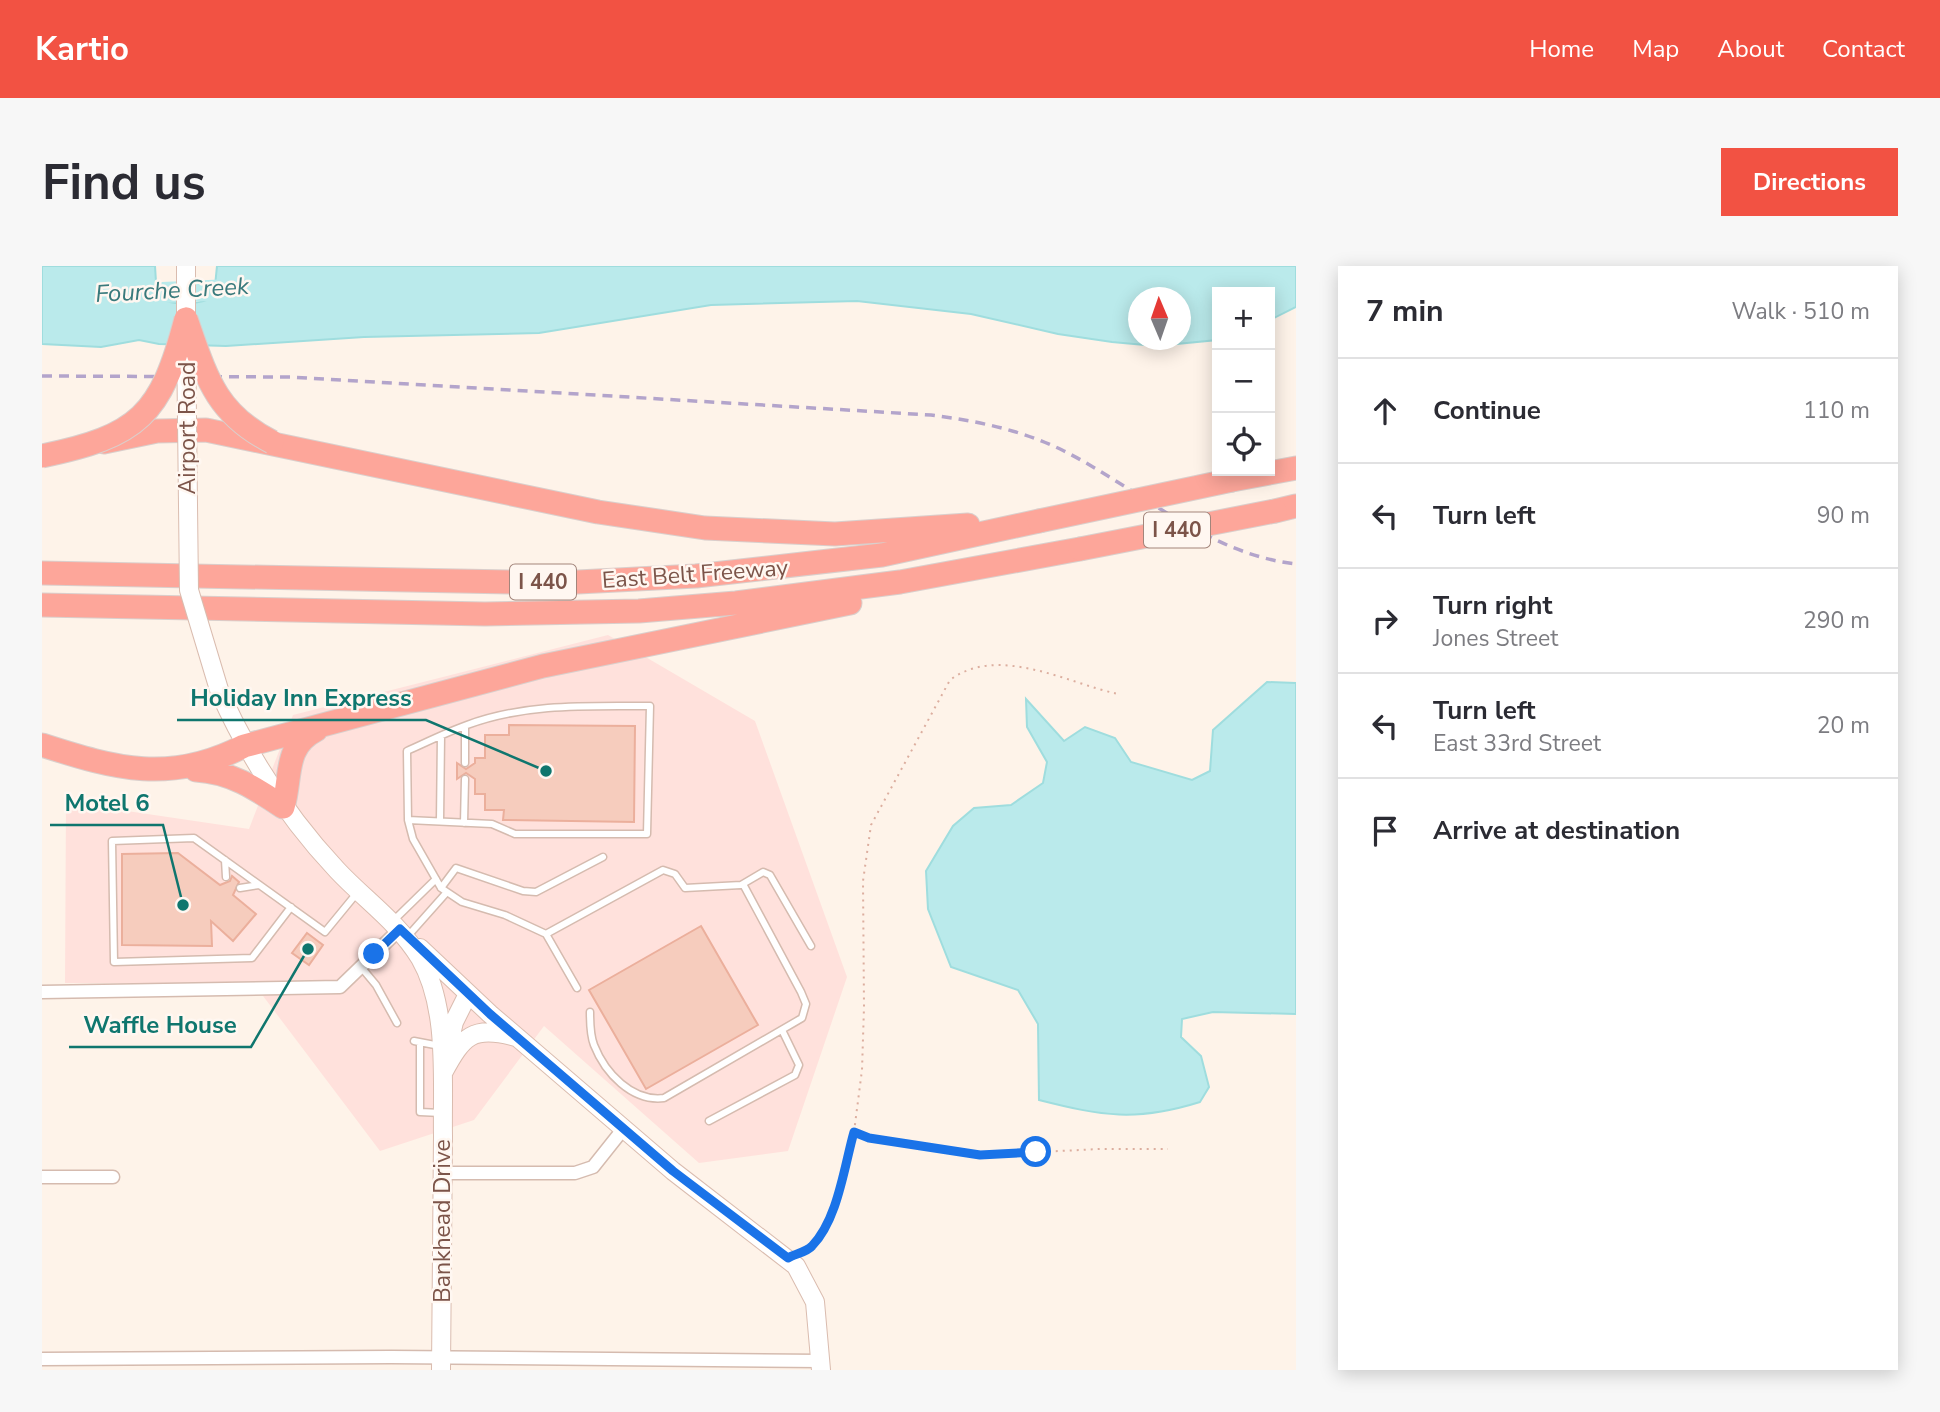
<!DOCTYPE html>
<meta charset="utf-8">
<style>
body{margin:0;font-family:"Nunito Sans",sans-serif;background:#f7f7f7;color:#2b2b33}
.controls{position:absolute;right:21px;top:21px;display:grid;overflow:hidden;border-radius:0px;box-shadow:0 4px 18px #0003}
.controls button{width:63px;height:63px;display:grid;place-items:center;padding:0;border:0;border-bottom:2px solid #e1e1e2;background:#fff;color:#2b2b33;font:35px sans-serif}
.compass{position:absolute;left:1086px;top:21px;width:63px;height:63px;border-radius:50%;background:#fff;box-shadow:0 4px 18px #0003;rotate:358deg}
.stop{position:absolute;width:21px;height:21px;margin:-16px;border:5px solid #1a73e8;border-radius:50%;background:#fff}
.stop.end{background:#1a73e8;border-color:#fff;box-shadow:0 2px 7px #0008}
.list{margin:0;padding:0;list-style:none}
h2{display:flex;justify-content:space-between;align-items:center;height:91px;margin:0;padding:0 28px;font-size:30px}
h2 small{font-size:23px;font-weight:400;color:#7c7c81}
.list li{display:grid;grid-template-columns:46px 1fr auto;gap:21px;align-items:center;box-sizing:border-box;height:105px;padding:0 28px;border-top:2px solid #e1e1e2}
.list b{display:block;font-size:26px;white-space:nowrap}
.list p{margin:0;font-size:23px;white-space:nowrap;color:#7c7c81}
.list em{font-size:23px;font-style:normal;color:#7c7c81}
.icon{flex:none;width:38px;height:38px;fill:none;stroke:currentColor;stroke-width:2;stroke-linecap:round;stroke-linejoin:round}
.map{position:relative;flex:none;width:1254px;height:1104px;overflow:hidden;border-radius:0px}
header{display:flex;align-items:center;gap:42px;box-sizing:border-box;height:98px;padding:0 35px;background:#f25243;color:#fff}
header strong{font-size:33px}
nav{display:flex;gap:38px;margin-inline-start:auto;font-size:24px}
.intro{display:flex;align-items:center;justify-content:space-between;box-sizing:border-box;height:168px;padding:0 42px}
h1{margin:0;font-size:49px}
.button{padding:18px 32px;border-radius:0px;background:#f25243;color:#fff;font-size:24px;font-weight:700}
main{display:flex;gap:42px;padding:0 42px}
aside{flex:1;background:#fff;border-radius:0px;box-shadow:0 4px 18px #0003}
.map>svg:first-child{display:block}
</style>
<header>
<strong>Kartio</strong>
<nav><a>Home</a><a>Map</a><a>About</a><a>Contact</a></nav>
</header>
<div class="intro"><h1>Find us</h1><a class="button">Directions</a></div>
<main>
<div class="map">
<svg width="1254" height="1104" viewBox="0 0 1254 1104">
<rect width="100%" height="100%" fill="#fef3e9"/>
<path fill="#ffe1dc" d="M 566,369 L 713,455 L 805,711 L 746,885 L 657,897 L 502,760 L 432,854 L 338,885 L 212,718 L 23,717 L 24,536 L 207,563 L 251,449 Z"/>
<path fill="#baeaeb" stroke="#9fddde" stroke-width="2" fill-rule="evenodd" d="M 0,0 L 113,0 L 115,32 C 130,39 159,40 172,30 L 175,0 L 1254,0 L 1254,41 L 1228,54 L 1228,26 L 1175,26 L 1175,74 L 1114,80 L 1070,76 L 1016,68 L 929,48 L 815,35 L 669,39 L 497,67 L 322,71 L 184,80 L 117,78 L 97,74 L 59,81 L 0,78 ZM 1097,32 L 1139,32 L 1139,74 L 1097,74 Z
M 1225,416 L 1254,417 L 1254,748 L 1171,746 L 1140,753 L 1139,771 L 1159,790 L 1167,821 L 1158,836 C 1094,856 1060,850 997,834 L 996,758 L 976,724 L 909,701 L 886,643 L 884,605 L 911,560 L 932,542 L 969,539 L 1001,517 L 1005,496 L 985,461 L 984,433 L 1022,475 L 1043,461 L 1073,472 L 1089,496 L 1150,514 L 1168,505 L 1171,464 Z"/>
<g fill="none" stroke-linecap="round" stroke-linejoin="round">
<path stroke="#baeaeb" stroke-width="21" d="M 86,28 L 201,23"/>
</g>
<path fill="#f6ccbd" stroke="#ebaf9c" stroke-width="2" d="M 467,459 L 593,460 L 592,556 L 461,554 L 462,544 L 443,544 L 443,528 L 433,528 L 433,513 L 424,507 L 415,513 L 415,497 L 424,503 L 433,497 L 433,492 L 443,492 L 443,469 L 467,469 Z
M 136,587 L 178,619 L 188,615 L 190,610 L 197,616 L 191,629 L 214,648 L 191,675 L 169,655 L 170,680 L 80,679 L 80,588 Z
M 659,660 L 716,759 L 604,823 L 547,724 Z
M 265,667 L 281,679 L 267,699 L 250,687 Z"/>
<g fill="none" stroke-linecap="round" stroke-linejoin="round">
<g stroke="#d5bbaf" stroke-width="9">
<path id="lane" d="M 423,497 L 423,460
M 366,554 L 450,558 L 473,568 L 605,568 L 608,440 C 547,440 484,437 425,459 C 405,466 385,476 365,485 L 366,554 L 371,573 L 399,622 L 420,636 L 463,649 L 504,668 L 621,604 L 633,608 L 643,622 L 699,619 L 721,606 L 728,609 L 769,680
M 398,555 L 399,470
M 422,557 L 423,513
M 183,594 L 184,611
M 198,622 L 217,619
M 399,622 L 414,602 L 481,625 L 494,626 L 561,591
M 249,641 L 210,692 L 72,696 L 70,575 L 152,572 L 283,666 L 315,627
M 350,656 L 394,613
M 504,668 L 535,722
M 365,671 L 405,626
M 319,701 L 334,719 L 355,757
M 548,746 C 548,756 548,769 552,779 C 563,807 590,836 622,832 L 760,752 L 764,738 L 759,726 L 701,618
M 372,775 L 398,780
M 378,778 L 378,846 L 399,847
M 667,855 L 753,809 L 757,799 L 740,764"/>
</g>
<g stroke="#d5bbaf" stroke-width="15">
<path id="street" d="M 0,726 L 298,721 L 358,663
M 401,907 L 533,907 L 551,901 L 582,862
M 0,911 L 71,911
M 0,1093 L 349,1091 L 779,1095"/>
</g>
<g stroke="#dabcaf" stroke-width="20">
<path id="secondary" d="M 144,0 L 144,53
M 178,427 C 208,493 245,551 295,604 C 323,634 356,656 378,692 C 407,742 400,814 401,870 C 401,948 399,1026 399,1104
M 378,682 L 448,748 L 631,905 L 754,1000 L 773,1036 L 779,1104
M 404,790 L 412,756 L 426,728
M 401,807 C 421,770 430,759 474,771"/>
</g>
<g stroke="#dacfcc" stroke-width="25">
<path id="highway" d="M 62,176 L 115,165 L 164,164 L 556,246 L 663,262 L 793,268 L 926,259
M 1190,214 L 1254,202
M 1233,245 L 1254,240
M 0,307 L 516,317 L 654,310 L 840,289 L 997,255
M 0,339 L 443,348 L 597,345 L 694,337 L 858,316 L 1038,283
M 0,479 C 74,503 129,518 202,480 L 501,400 L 808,337
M 154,504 C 189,506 213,522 241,541 C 250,511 241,481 274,464"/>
</g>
<path stroke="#dcae9f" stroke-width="2" stroke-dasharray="2 5" stroke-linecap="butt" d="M 813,867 L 827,872 L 938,889 L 1058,883 L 1126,883
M 761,985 L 769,982 L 788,949 L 812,866 L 820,804 L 822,741 L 821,615 L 829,559 L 908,414 C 956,378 1025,417 1076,428"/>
<use href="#lane" stroke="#fff" stroke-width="6"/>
<use href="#street" stroke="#fff" stroke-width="12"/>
<use href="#secondary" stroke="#fff" stroke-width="18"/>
<use href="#highway" stroke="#fda69a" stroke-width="23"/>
<path stroke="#b3a4cb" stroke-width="3.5" stroke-dasharray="10 7" stroke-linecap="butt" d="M 0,110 L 248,111 L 889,149 C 935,155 980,164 1022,185 C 1099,224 1166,288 1254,298"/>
<g stroke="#dabcaf" stroke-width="20" stroke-linecap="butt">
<path id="secondary-bridge" d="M 144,68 L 147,324 L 178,427"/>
</g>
<g stroke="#dacfcc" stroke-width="25" stroke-linecap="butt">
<path id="highway-bridge" d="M 144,53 C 164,110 173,147 230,176
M 0,190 C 97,170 119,149 144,53
M 997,255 L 1190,214
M 1038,283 L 1233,245"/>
</g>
<use href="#secondary-bridge" stroke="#fff" stroke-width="18"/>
<use href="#highway-bridge" stroke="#fda69a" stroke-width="23"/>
</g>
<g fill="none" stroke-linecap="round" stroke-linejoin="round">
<path stroke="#1a73e8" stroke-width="9" d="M 332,688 L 358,663 L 448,748 L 631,905 L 746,992 C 753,988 765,986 770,980 C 796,953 802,901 812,866 L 827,872 L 938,889 L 994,886"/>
</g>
<g text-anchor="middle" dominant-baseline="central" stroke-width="5" stroke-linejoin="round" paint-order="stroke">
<g fill="#fff7f1" stroke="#a3857b" stroke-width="2">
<rect x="1102" y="246.5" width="66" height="35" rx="5"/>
<rect x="468" y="298.5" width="66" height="35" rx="5"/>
</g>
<g font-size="21" font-weight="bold" fill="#7c5449">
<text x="1135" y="264">I 440</text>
<text x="501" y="316">I 440</text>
</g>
<g font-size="23" fill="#7c5449" stroke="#fff7f1">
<text transform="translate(145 162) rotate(-90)">Airport Road</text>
<text transform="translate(653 308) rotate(-4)">East Belt Freeway</text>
<text transform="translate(400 955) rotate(-90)">Bankhead Drive</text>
</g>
<g font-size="24" font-style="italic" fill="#38797b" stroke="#fff7f1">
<text transform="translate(130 24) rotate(-3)">Fourche Creek</text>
</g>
</g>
<path fill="none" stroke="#0f766e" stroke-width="2.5" d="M504 505L384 454H135M141 639L121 559H8M266 683L209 781H27"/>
<g fill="#0f766e" stroke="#fff7f1" stroke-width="2.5">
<circle cx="504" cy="505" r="7"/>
<circle cx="141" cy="639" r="7"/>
<circle cx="266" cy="683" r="7"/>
</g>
<g font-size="24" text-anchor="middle" font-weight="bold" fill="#0f766e" stroke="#fff7f1" stroke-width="5" stroke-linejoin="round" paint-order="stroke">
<text x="259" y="440">Holiday Inn Express</text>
<text x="65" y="545">Motel 6</text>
<text x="118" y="767">Waffle House</text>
</g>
</svg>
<div class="controls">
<button>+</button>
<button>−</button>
<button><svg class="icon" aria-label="locate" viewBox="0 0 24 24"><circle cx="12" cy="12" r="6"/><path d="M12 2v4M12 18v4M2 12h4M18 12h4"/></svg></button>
</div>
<svg class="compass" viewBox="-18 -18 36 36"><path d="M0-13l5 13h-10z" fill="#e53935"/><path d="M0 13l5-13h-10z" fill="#7c7c81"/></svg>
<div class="stop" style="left:994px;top:886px"></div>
<div class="stop end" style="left:332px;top:688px"></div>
</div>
<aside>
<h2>7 min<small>Walk · 510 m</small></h2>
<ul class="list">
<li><svg class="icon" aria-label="ahead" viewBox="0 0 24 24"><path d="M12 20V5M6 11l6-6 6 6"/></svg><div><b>Continue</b></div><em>110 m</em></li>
<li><svg class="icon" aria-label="left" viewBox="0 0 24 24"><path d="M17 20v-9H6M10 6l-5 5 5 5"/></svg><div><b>Turn left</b></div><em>90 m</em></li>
<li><svg class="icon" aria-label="right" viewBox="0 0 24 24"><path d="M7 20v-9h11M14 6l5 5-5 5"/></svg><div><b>Turn right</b><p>Jones Street</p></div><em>290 m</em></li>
<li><svg class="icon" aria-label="left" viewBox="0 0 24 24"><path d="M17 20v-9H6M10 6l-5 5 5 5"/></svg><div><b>Turn left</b><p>East 33rd Street</p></div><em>20 m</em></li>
<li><svg class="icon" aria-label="arrive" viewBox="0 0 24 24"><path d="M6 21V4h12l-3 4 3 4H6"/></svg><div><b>Arrive at destination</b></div></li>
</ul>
</aside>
</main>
